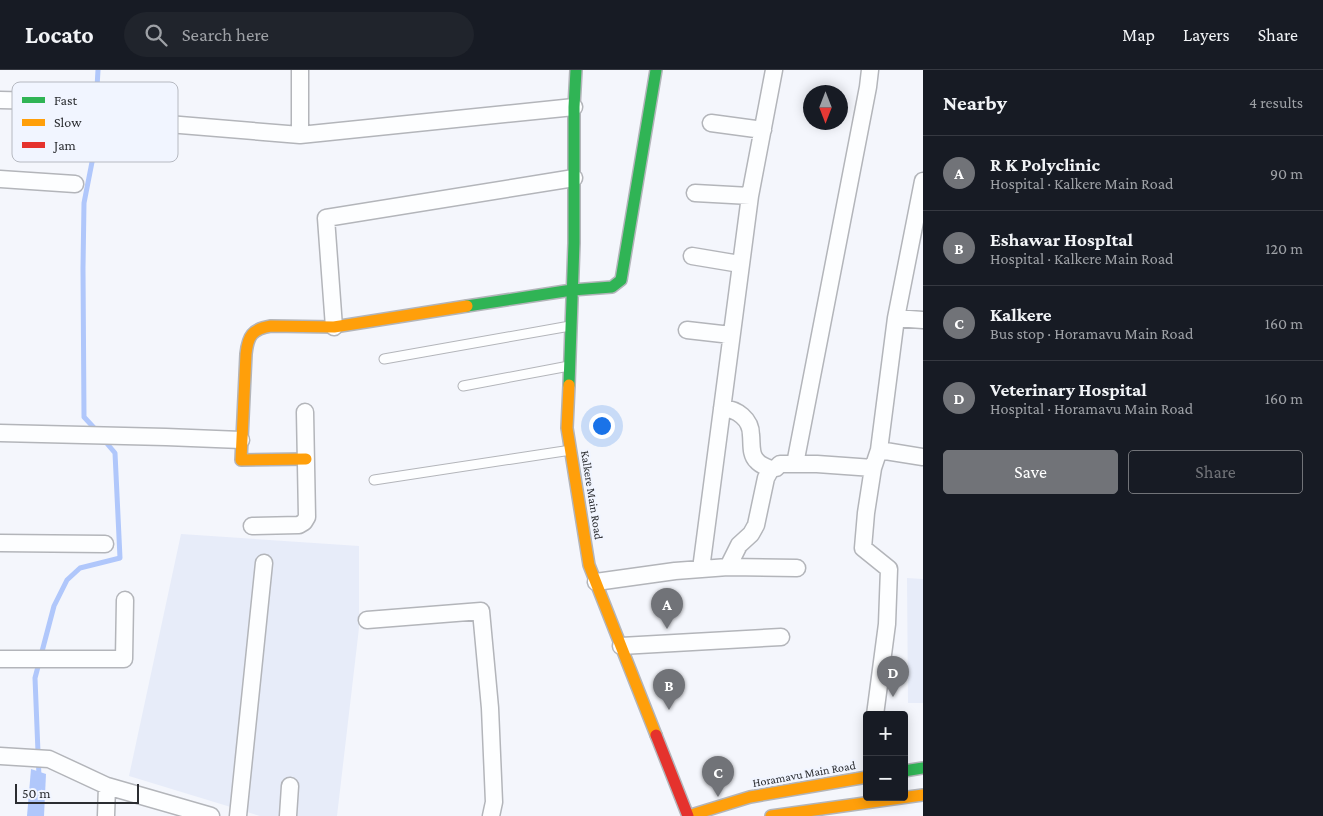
<!DOCTYPE html>
<meta charset="utf-8">
<style>
body{margin:0;font-family:"Crimson Pro",serif;background:#20242c;color:#f1f3f6}
.controls{position:absolute;right:15px;bottom:15px;display:grid;overflow:hidden;border-radius:5px;box-shadow:0 2px 12px #0003}
.controls button{width:45px;height:45px;display:grid;place-items:center;padding:0;border:0;border-bottom:1px solid #363941;background:#171b24;color:#f1f3f6;font:25px sans-serif}
.compass{position:absolute;left:803px;top:15px;width:45px;height:45px;border-radius:50%;background:#171b24;box-shadow:0 2px 12px #0003;rotate:180deg}
.scale{position:absolute;left:15px;bottom:12px;width:124px;box-sizing:border-box;padding-left:5px;border:2px solid #2b2d31;border-top:0;font-size:14px;line-height:18px;white-space:nowrap;color:#2b2d31;-webkit-text-stroke:4px #f1f5ff;paint-order:stroke}
.you{position:absolute;left:601px;top:355px;width:18px;height:18px;margin:-12px;border:4px solid #fff;border-radius:50%;background:#1a73e8;box-shadow:0 0 0 8px #1a73e833}
.badge{display:grid;place-items:center;width:32px;height:32px;border-radius:50%;background:#717378;color:#fff;font-size:16px;font-weight:700}
.pin{position:absolute;translate:-50% -41px;filter:drop-shadow(0 1px 2px #0008)}
.pin::after{content:'';position:absolute;top:26px;width:18px;height:15px;background:inherit;clip-path:polygon(0 0,100% 0,50% 100%)}
.list{margin:0;padding:0;list-style:none}
h2{display:flex;justify-content:space-between;align-items:center;height:65px;margin:0;padding:0 20px;font-size:21px}
h2 small{font-size:16px;font-weight:400;color:#9ea1a6}
.list li{display:grid;grid-template-columns:32px 1fr auto;gap:15px;align-items:center;box-sizing:border-box;height:75px;padding:0 20px;border-top:1px solid #363941}
.list b{display:block;font-size:19px;white-space:nowrap}
.list p{margin:0;font-size:16px;white-space:nowrap;color:#9ea1a6}
.list em{font-size:16px;font-style:normal;color:#9ea1a6}
.actions{display:flex;gap:10px;padding:15px 20px}
.actions a{flex:1;padding:11px 0;border:1px solid #717378;border-radius:5px;text-align:center;font-size:18px;color:#717378}
.actions .main{background:#717378;color:#fff}
.icon{flex:none;width:28px;height:28px;fill:none;stroke:currentColor;stroke-width:2;stroke-linecap:round;stroke-linejoin:round}
.map{position:relative;flex:none;width:923px;height:746px;overflow:hidden}
header{display:flex;align-items:center;gap:30px;box-sizing:border-box;height:70px;padding:0 25px;background:#171b24;border-bottom:1px solid #363941}
header strong{font-size:24px}
nav{display:flex;gap:28px;margin-inline-start:auto;font-size:18px}
.search{width:350px;height:45px;background:#20242c;display:flex;align-items:center;gap:12px;box-sizing:border-box;padding:0 18px;border-radius:28px;color:#9ea1a6;font-size:19px}
main{display:flex}
aside{flex:1;background:#171b24}
.map>svg:first-child{display:block}
</style>
<header>
<strong>Locato</strong>
<div class="search"><svg class="icon" aria-label="search" viewBox="0 0 24 24"><circle cx="10" cy="10" r="6"/><path d="M15 15l6 6"/></svg>Search here</div>
<nav><a>Map</a><a>Layers</a><a>Share</a></nav>
</header>
<main>
<div class="map">
<svg width="923" height="746" viewBox="0 0 923 746">
<rect width="100%" height="100%" fill="#f4f6fc"/>
<path fill="#e7ecf9" d="M 181,464 L 359,476 L 359,558 L 337,746 L 260,746 L 129,706 Z
M 907,508 L 923,509 L 923,633 L 908,633 Z"/>
<path fill="#b0c7fb" d="M 31,699 L 46,704 L 44,746 L 27,746 Z"/>
<g fill="none" stroke-linecap="round" stroke-linejoin="round">
<path stroke="#b0c7fb" stroke-width="5" d="M 97,361 L 84,347 L 83,198 L 84,133 L 93,87 L 98,0
M 39,707 L 35,608 L 54,536 L 67,510 L 80,498 L 120,488 L 115,383 L 104,370"/>
<g stroke="#b3b5ba" stroke-width="11">
<path id="lane" d="M 384,289 L 570,256
M 463,316 L 569,296
M 374,410 L 571,380"/>
</g>
<g stroke="#b3b5ba" stroke-width="19">
<path id="street" d="M 300,0 L 300,65 L 574,37
M 0,30 L 87,32
M 156,53 L 300,65
M 711,53 L 763,60
M 0,109 L 75,114
M 695,123 L 750,126
M 692,186 L 740,194
M 896,248 L 923,250
M 334,257 L 326,148 L 574,108
M 687,260 L 731,265
M 722,338 C 737,339 751,349 751,365 C 752,373 750,385 757,391 C 760,395 766,397 771,399
M 0,363 L 166,367 L 241,370
M 879,380 L 923,387
M 795,394 L 868,17 L 870,0
M 252,456 L 299,455 L 304,452 L 307,447 L 305,342
M 0,473 L 105,474
M 728,497 L 797,498
M 701,499 L 750,126 L 774,0
M 596,512 L 675,501 L 728,497 L 739,475 L 751,464 L 756,455 L 766,408 L 771,399 L 776,398 L 780,394 L 817,394 L 873,398
M 367,550 L 481,541 L 490,638 L 494,732 L 491,746
M 621,576 L 781,567
M 0,589 L 124,589 L 125,530
M 875,645 L 887,554 L 889,499 L 863,478 L 866,443 L 873,398 L 879,380 L 896,248 L 923,111
M 0,686 L 49,689 L 107,716 L 211,746
M 106,746 L 107,716
M 238,746 L 264,493
M 288,746 L 290,716"/>
</g>
<g stroke="#b3b5ba" stroke-width="14">
<path id="fast" d="M 467,236 L 572,220 L 612,217 L 621,210 L 656,0
M 569,315 L 574,173 L 574,37 L 576,0
M 904,701 L 923,698"/>
</g>
<g stroke="#b3b5ba" stroke-width="14">
<path id="slow" d="M 569,315 L 567,358 L 589,495 L 656,665
M 306,389 L 241,390 L 246,284 C 248,266 252,259 271,256 L 334,257 L 467,236
M 688,746 L 750,727 L 867,707
M 771,746 L 923,725"/>
</g>
<g stroke="#b3b5ba" stroke-width="14">
<path id="jam" d="M 656,665 L 688,746"/>
</g>
<use href="#lane" stroke="#fdfeff" stroke-width="9"/>
<use href="#street" stroke="#fdfeff" stroke-width="16"/>
<use href="#fast" stroke="#30b455" stroke-width="11"/>
<use href="#slow" stroke="#ff9f0a" stroke-width="11"/>
<use href="#jam" stroke="#e5322d" stroke-width="11"/>
</g>
<g text-anchor="middle" dominant-baseline="central" stroke-width="4.5" stroke-linejoin="round" paint-order="stroke">
<g font-size="12" fill="#2b2d31" stroke="#f1f5ff">
<text transform="translate(592 425) rotate(81)">Kalkere Main Road</text>
<text transform="translate(804 704) rotate(-10)">Horamavu Main Road</text>
</g>
</g>
<rect x="12" y="12" width="166" height="80" rx="8" fill="#f1f5ff" stroke="#b6b9c1" stroke-width="1"/>
<rect x="22" y="27" width="23" height="6" fill="#30b455"/>
<rect x="22" y="49" width="23" height="7" fill="#ff9f0a"/>
<rect x="22" y="72" width="23" height="6" fill="#e5322d"/>
<g font-size="14" fill="#2b2d31">
<text x="54" y="35">Fast</text>
<text x="54" y="57">Slow</text>
<text x="54" y="80">Jam</text>
</g>
</svg>
<div class="controls">
<button>+</button>
<button>−</button>
</div>
<svg class="compass" viewBox="-18 -18 36 36"><path d="M0-13l5 13h-10z" fill="#e53935"/><path d="M0 13l5-13h-10z" fill="#9ea1a6"/></svg>
<div class="scale">50 m</div>
<div class="you"></div>
<div class="pin badge" style="left:667px;top:559px">A</div>
<div class="pin badge" style="left:669px;top:640px">B</div>
<div class="pin badge" style="left:718px;top:727px">C</div>
<div class="pin badge" style="left:893px;top:627px">D</div>
</div>
<aside>
<h2>Nearby<small>4 results</small></h2>
<ul class="list">
<li><span class="badge">A</span><div><b>R K Polyclinic</b><p>Hospital · Kalkere Main Road</p></div><em>90 m</em></li>
<li><span class="badge">B</span><div><b>Eshawar HospItal</b><p>Hospital · Kalkere Main Road</p></div><em>120 m</em></li>
<li><span class="badge">C</span><div><b>Kalkere</b><p>Bus stop · Horamavu Main Road</p></div><em>160 m</em></li>
<li><span class="badge">D</span><div><b>Veterinary Hospital</b><p>Hospital · Horamavu Main Road</p></div><em>160 m</em></li>
</ul>
<div class="actions"><a class="main">Save</a><a>Share</a></div>
</aside>
</main>
